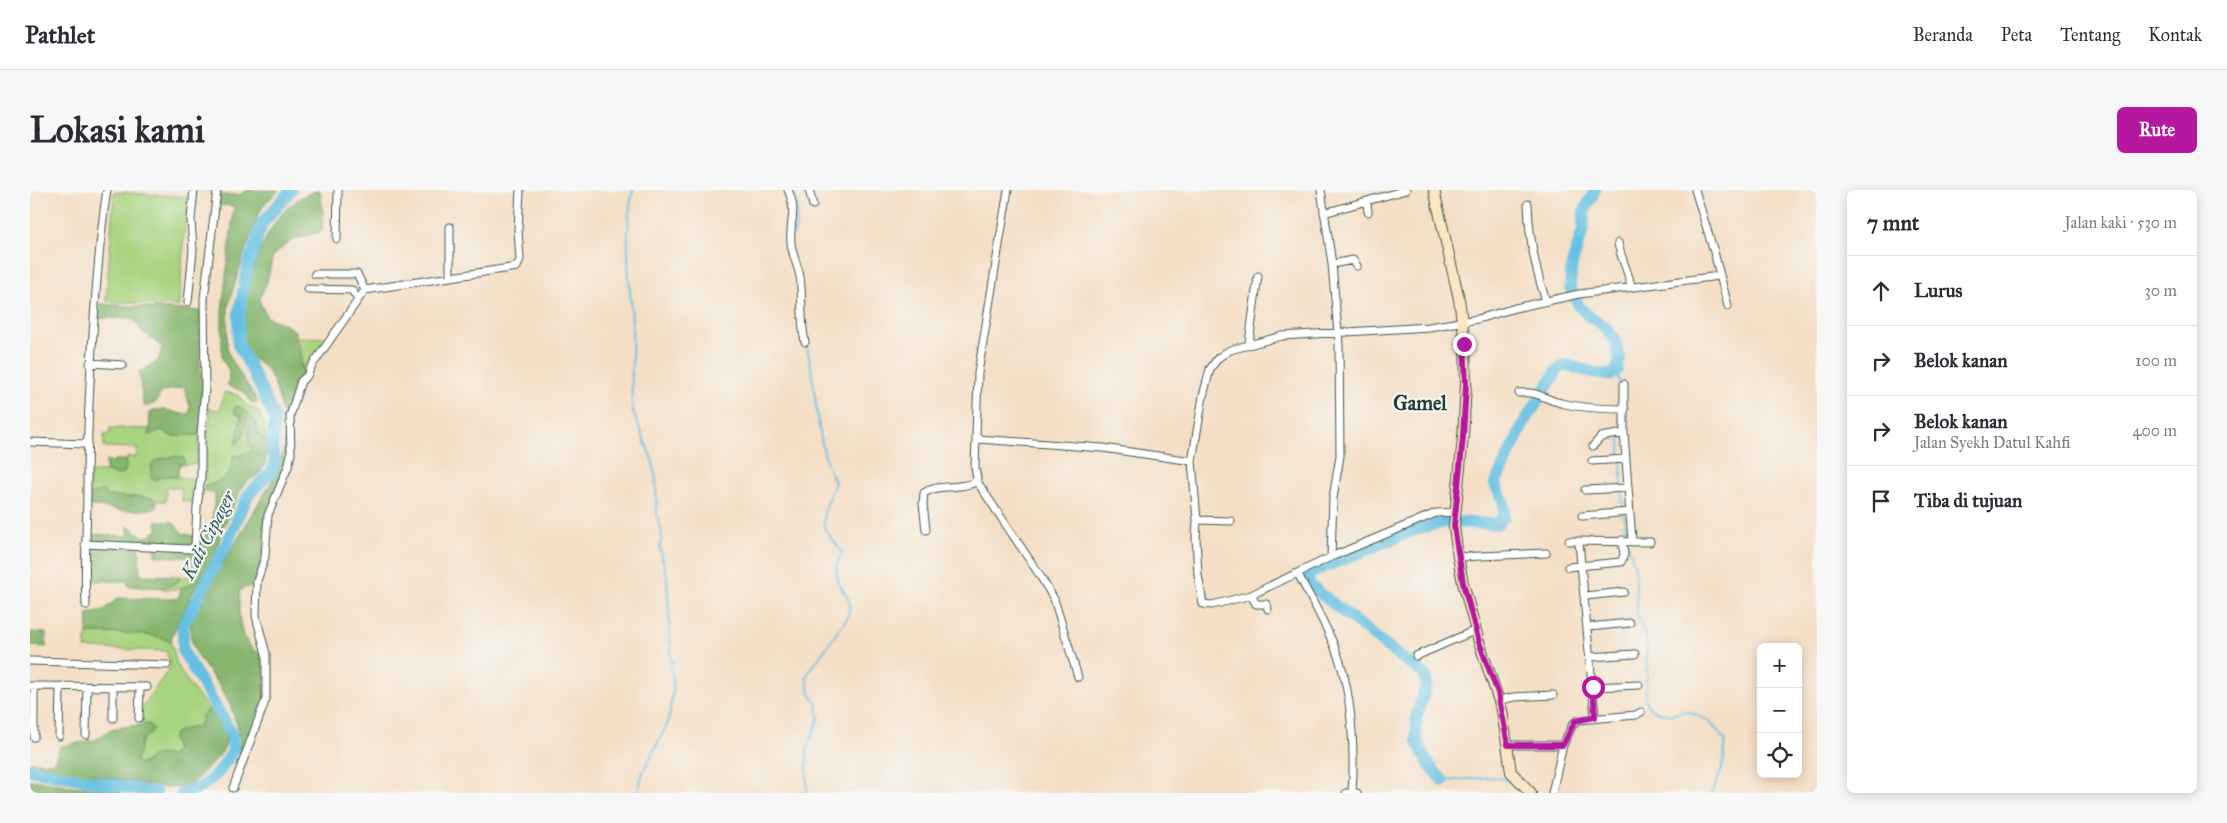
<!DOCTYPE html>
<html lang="id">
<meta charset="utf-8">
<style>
body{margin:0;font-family:"IM FELL Great Primer",serif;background:#f7f7f7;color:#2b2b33}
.controls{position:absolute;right:15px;bottom:15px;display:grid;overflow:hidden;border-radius:8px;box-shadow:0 2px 12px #0003}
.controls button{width:45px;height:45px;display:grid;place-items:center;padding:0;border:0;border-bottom:1px solid #e1e1e2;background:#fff;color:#2b2b33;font:25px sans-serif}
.stop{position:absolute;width:15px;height:15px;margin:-11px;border:4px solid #b5179e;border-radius:50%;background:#fff}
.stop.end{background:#b5179e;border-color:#fff;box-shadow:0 1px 5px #0008}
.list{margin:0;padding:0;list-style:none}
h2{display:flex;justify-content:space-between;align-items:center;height:65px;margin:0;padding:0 20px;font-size:21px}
h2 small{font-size:16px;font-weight:400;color:#7c7c81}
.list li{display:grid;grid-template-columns:32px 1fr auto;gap:15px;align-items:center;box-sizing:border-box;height:70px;padding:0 20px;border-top:1px solid #e1e1e2}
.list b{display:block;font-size:19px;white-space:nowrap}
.list p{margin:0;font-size:16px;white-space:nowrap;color:#7c7c81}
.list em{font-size:16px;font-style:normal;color:#7c7c81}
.icon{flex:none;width:28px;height:28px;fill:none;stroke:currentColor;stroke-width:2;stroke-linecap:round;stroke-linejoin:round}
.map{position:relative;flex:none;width:1787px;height:603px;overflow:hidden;border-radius:8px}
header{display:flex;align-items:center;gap:30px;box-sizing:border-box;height:70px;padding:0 25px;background:#fff;border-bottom:1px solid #e1e1e2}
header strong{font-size:24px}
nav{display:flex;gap:28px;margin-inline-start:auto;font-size:18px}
.intro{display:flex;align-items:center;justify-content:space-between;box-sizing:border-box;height:120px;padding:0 30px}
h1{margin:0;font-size:35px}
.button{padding:12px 22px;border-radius:8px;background:#b5179e;color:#fff;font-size:18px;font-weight:700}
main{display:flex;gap:30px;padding:0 30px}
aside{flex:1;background:#fff;border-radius:8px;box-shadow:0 2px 12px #0003}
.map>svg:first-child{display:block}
</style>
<header>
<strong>Pathlet</strong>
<nav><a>Beranda</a><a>Peta</a><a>Tentang</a><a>Kontak</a></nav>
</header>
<div class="intro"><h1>Lokasi kami</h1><a class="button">Rute</a></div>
<main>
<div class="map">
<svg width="1787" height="603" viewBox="0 0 1787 603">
<rect width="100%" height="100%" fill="#f6f6f2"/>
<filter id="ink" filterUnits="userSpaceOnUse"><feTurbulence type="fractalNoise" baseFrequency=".02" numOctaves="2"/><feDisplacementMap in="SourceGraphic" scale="10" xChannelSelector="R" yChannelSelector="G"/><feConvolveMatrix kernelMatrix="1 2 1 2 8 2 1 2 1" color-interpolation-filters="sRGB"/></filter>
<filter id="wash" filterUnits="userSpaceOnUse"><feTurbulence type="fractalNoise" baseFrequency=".0096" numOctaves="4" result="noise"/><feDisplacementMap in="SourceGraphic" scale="20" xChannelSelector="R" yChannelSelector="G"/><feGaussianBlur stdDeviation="1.12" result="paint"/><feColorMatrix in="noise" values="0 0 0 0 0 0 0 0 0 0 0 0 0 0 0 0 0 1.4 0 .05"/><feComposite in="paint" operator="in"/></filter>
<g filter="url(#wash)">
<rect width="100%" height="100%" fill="#f4dec5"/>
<path fill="#a8d37f" stroke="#64885a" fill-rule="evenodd" d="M 84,2 L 157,7 L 149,116 L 76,111 Z
M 269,147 L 298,148 L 273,186 Z
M 194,202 L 208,205 L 216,215 L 227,220 L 233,230 L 236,249 L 230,246 L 225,230 L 219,244 L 222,261 L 209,266 L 196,289 L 174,297 L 180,224 L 177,218 L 190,220 ZM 212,219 L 219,224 L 211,250 L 207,253 L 211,226 L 206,224 Z
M 80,238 L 120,239 L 119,244 L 131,240 L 142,246 L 169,245 L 168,274 L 149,275 L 151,273 L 142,267 L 127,270 L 123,290 L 135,286 L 168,289 L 166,312 L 152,311 L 151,298 L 136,298 L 136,311 L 126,311 L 108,306 L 92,308 L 78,306 L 72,300 L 60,306 L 60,282 L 78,282 L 83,284 L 96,276 L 97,267 L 107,267 L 107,258 L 74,257 L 74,245 L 79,244 Z
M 170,359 L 177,360 C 176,364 173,367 172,371 C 171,375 173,379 171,383 C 166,396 141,404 129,397 L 149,391 L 149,386 L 160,387 L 164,365 Z
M 57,443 C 72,443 132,441 140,453 C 145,459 144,471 149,478 C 157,493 169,506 179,519 L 175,522 L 169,536 L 147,542 L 143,549 L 146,561 L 142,566 L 128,564 L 110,574 L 106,570 L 112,550 L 120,544 L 119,534 L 113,535 L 111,519 L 141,476 L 136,461 L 55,458 Z"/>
<path fill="#86b56e" stroke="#527951" d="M 217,0 L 249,0 L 235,13 L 229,23 L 215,61 L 198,116 L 197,158 L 201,169 L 225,207 L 227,213 L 223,214 L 213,201 L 198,196 L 199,181 L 192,168 L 192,121 L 204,16 L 189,15 L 190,5 L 210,5 Z
M 290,0 L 293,22 L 292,41 L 261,51 L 243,65 L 237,92 L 229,110 L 237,127 L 255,134 L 266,142 L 273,186 L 259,224 L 259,259 L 252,283 L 236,322 L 233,367 L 224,397 L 216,397 L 210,400 C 208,417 208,445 221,457 C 224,461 230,463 234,466 L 235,505 L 217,556 L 208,563 C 212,549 210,543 205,530 C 203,524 201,517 198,511 C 181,476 146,459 167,415 C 186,384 206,353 224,321 C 235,302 250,281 254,259 C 257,240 249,194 236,179 C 229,171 216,167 213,155 C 209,143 212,130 214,118 C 221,76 242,10 290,0 Z
M 70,114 L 171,121 L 169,165 L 172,192 L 169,245 L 142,246 L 131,240 L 119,245 L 120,223 L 123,220 C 127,220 132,219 136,220 C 144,221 151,226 160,223 L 160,216 L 154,197 L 131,202 C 125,216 127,212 115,217 L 113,215 L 109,182 L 128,171 L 132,157 L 111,140 L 104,130 L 99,128 L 69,128 Z
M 209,216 L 219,224 L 211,250 L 206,254 L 211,226 L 204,223 L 204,218 Z
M 221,228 L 225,230 L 230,246 L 236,249 L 237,265 L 234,275 L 230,283 L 215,293 L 210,301 L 192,340 L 184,367 L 163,402 L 142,446 L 141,453 C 124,440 79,444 57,443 L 58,424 L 74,420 L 88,408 L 145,409 L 149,407 L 151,398 L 160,394 L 171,384 L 172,372 L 177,361 L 174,359 L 167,361 L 164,368 L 125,366 L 125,359 L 164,361 L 167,359 L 169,348 L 173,348 C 186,336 181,319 186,304 L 173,300 L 174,297 C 196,289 200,289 204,264 L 209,266 L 222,261 C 218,251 217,238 221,228 Z
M 147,266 L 154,268 L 155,272 L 149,275 L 148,286 L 135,286 L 123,290 L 121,288 L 122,274 L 127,270 Z
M 84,270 L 96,270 L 95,282 L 88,285 L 76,282 L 76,271 L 84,272 Z
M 72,300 L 78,306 L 123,308 L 127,314 L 125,319 L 92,321 L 68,316 L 59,316 L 60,306 Z
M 126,331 L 143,332 L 152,343 L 164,346 L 162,358 L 59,351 L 59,344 L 98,346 L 98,336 L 114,347 L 123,345 L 123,342 L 127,341 Z
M 57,356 L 109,358 L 110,385 L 149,386 L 149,391 C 136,401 113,397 98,396 L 98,391 L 63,391 L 62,378 L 68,378 L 69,372 L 57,370 Z
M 0,442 L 16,443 L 16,457 L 0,456 Z
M 179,519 L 197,545 L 195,556 L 190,565 L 165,591 L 156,597 L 133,597 L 67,586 L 0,578 L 0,572 L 24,573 L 30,556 L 65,550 L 80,540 L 91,537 L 119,534 L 123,538 L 120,544 L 112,550 L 106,570 L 107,573 L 113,574 L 128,564 L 142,566 L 146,561 L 143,550 L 144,544 L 152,540 L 169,536 L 173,525 Z
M 0,590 L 91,603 L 0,603 Z"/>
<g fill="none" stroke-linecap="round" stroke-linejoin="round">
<path stroke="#64c0e2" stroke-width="2" d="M 603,0 C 593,44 600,89 602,134 C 603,161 601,188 602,214 L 603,222 L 623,272 L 626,292 L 627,326 L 632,343 L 630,358 L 637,387 L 643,500 L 638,533 L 613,582 L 607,603
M 761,0 C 773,12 766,29 764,45
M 776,153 C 788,197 784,252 805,292 L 794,323 L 794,338 L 812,362 L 806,376 L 808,391 L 820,413 L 818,427 L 776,486 L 780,504 L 786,512 L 789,528 L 777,560 L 777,603
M 1587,180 L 1591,199 L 1590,268
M 1591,272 L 1592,295
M 1592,300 L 1593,320
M 1594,325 L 1596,350
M 1598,354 L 1605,376 L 1607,423 L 1616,448 L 1617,485 L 1615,509 L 1620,519 L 1638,525 L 1658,521 L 1679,531 L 1696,551 L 1692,579 L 1682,603
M 1413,591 L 1464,587 L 1485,592"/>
<path stroke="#64c0e2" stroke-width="12" d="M 0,580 L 126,603
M 1413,591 L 1400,576 L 1386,549 L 1387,525 L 1397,493 L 1394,484 L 1364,462 L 1276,392 L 1280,384 L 1294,377 L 1390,338 L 1417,332 L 1467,334 L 1474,326 L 1474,313 L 1465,294 L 1494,233 L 1528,179 L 1536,175 L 1569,184 L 1581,185 L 1587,180 L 1590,168 L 1584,148 L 1573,135 L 1557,125 L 1549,116 L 1540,97 L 1542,74 L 1553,40 L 1554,22 L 1565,0
M 151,603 L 171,597 L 189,582 L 203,561 L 202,544 L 153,461 L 153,436 L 198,351 L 218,305 L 243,280 L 245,269 L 242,257 L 245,229 L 220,176 L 208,155 L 209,123 L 218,76 L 232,34 L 261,0"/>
</g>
</g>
<g filter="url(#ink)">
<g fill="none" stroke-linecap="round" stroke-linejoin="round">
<g stroke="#3f554a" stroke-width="9">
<path id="street" d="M 758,0 C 768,22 759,31 761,53 C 762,65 768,75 770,87 C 773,109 770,131 775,152
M 779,0 L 783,15
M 1291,0 L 1302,74 L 1309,155 L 1310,266 L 1303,308 L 1301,367
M 1665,0 L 1684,62 L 1698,116
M 1337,12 L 1338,22
M 1498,14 C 1499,47 1505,79 1516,111
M 1294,23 L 1376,0
M 420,37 L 420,87
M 307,49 L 308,0
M 1588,53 C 1591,69 1598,80 1601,96
M 1302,74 L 1323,70 L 1327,76
M 285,84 L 327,84 L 335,100
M 278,99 L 322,100 L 328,110
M 158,112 L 163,60 L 161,29 L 164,0
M 1219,153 L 1228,86
M 60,173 L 93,175
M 1594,194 L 1594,243 L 1602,351
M 1489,203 C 1510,201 1512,209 1531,213 C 1551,218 1574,219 1595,219
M 947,249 L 1073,258 L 1162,271
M 0,252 L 56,254
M 1563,256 L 1571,247 L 1594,243
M 1562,271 L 1596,269
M 946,290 L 1009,384 L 1024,409 L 1048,487
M 1555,300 L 1598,298
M 1426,322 L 1406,323 L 1301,367 L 1221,405 L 1182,415 L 1173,414 L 1168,385 L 1166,348 L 1167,330 L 1162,271 L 1173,206 L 1180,179 L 1188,168 L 1200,160 L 1252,146 L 1399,137 L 1448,129 L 1485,118 L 1549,104 L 1689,86
M 1552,326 L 1600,322
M 1167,330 L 1201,331
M 896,340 L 893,313 L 894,303 C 909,293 930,300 946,292 L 947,288 L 945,278 L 948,183 L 978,0
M 1539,351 L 1620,352
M 1549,352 L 1565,527
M 55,354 L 160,359 L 165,356 L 167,317 L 171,286 L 171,244 L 175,198 L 174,109 L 187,0
M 1428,367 L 1516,363
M 1538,377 L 1591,372 L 1594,365 L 1592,350
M 1268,384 C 1282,411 1298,437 1308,466 C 1322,504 1325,563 1322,602
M 1221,405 L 1226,414 L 1236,414 L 1238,419
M 1555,406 L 1594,402
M 56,415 C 54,375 57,336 57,297 C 57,241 60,185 64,129 C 67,86 70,43 77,0
M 1558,437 L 1600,433
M 1386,466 L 1446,440
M 1560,467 L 1605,464
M 0,471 L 137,475
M 0,496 L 117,497
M 83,497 L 83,528
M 1563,497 L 1609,495
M 1470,510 L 1484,507 L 1523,505
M 109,528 L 110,497
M 56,545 L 57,497
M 29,546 L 30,497
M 4,547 L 4,496
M 1478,555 L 1533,555 L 1543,534 L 1548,530 L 1606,525 L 1611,522
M 203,598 L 236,509 L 236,464 L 226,426 L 227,391 L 235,367 L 238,325 L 258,277 L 261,264 L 260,226 L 271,191 L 277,186 L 281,177 L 335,100 L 487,77 L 490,69 L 488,40 L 490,0
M 1316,603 L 1327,603
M 1522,603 L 1533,555"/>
</g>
<g stroke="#3f554a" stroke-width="12">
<path id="secondary" d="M 1404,0 L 1429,109 L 1435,154 L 1436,194 L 1433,247 L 1424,337 L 1428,367 L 1433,393 L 1449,452 L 1472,520 L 1481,582 L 1501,603"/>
</g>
<use href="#street" stroke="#fff" stroke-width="7"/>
<use href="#secondary" stroke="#fbe6c4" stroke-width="10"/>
</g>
</g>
<g fill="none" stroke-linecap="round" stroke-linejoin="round" filter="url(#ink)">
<path stroke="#b5179e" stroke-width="6" d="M 1434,154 L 1436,194 L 1433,247 L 1424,336 L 1433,393 L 1449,452 L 1468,503 L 1478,555 L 1533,555 L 1545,531 L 1565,527 L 1563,497"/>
</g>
<g text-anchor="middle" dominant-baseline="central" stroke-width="4.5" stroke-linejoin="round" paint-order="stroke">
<g font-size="19" font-style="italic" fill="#305e60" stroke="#f6f6f2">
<text transform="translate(178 345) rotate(-63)">Kali Cipager</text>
</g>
<g font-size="20" font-weight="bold" fill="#1f3d34" stroke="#f6f6f2">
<text x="1390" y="213">Gamel</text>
</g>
</g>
</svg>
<div class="controls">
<button>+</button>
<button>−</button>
<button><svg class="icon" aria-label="locate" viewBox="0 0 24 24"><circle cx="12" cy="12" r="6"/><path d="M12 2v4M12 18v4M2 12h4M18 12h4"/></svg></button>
</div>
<div class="stop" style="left:1563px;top:497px"></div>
<div class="stop end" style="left:1434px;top:154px"></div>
</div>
<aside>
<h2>7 mnt<small>Jalan kaki · 530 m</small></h2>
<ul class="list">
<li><svg class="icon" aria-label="ahead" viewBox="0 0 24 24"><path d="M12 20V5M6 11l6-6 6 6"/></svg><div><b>Lurus</b></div><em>30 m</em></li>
<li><svg class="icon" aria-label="right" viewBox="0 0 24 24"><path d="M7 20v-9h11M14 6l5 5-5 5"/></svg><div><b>Belok kanan</b></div><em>100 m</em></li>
<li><svg class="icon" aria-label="right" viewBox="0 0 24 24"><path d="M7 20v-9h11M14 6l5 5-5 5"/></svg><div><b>Belok kanan</b><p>Jalan Syekh Datul Kahfi</p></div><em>400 m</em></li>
<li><svg class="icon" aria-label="arrive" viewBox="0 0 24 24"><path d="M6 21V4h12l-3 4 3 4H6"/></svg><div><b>Tiba di tujuan</b></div></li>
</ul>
</aside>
</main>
